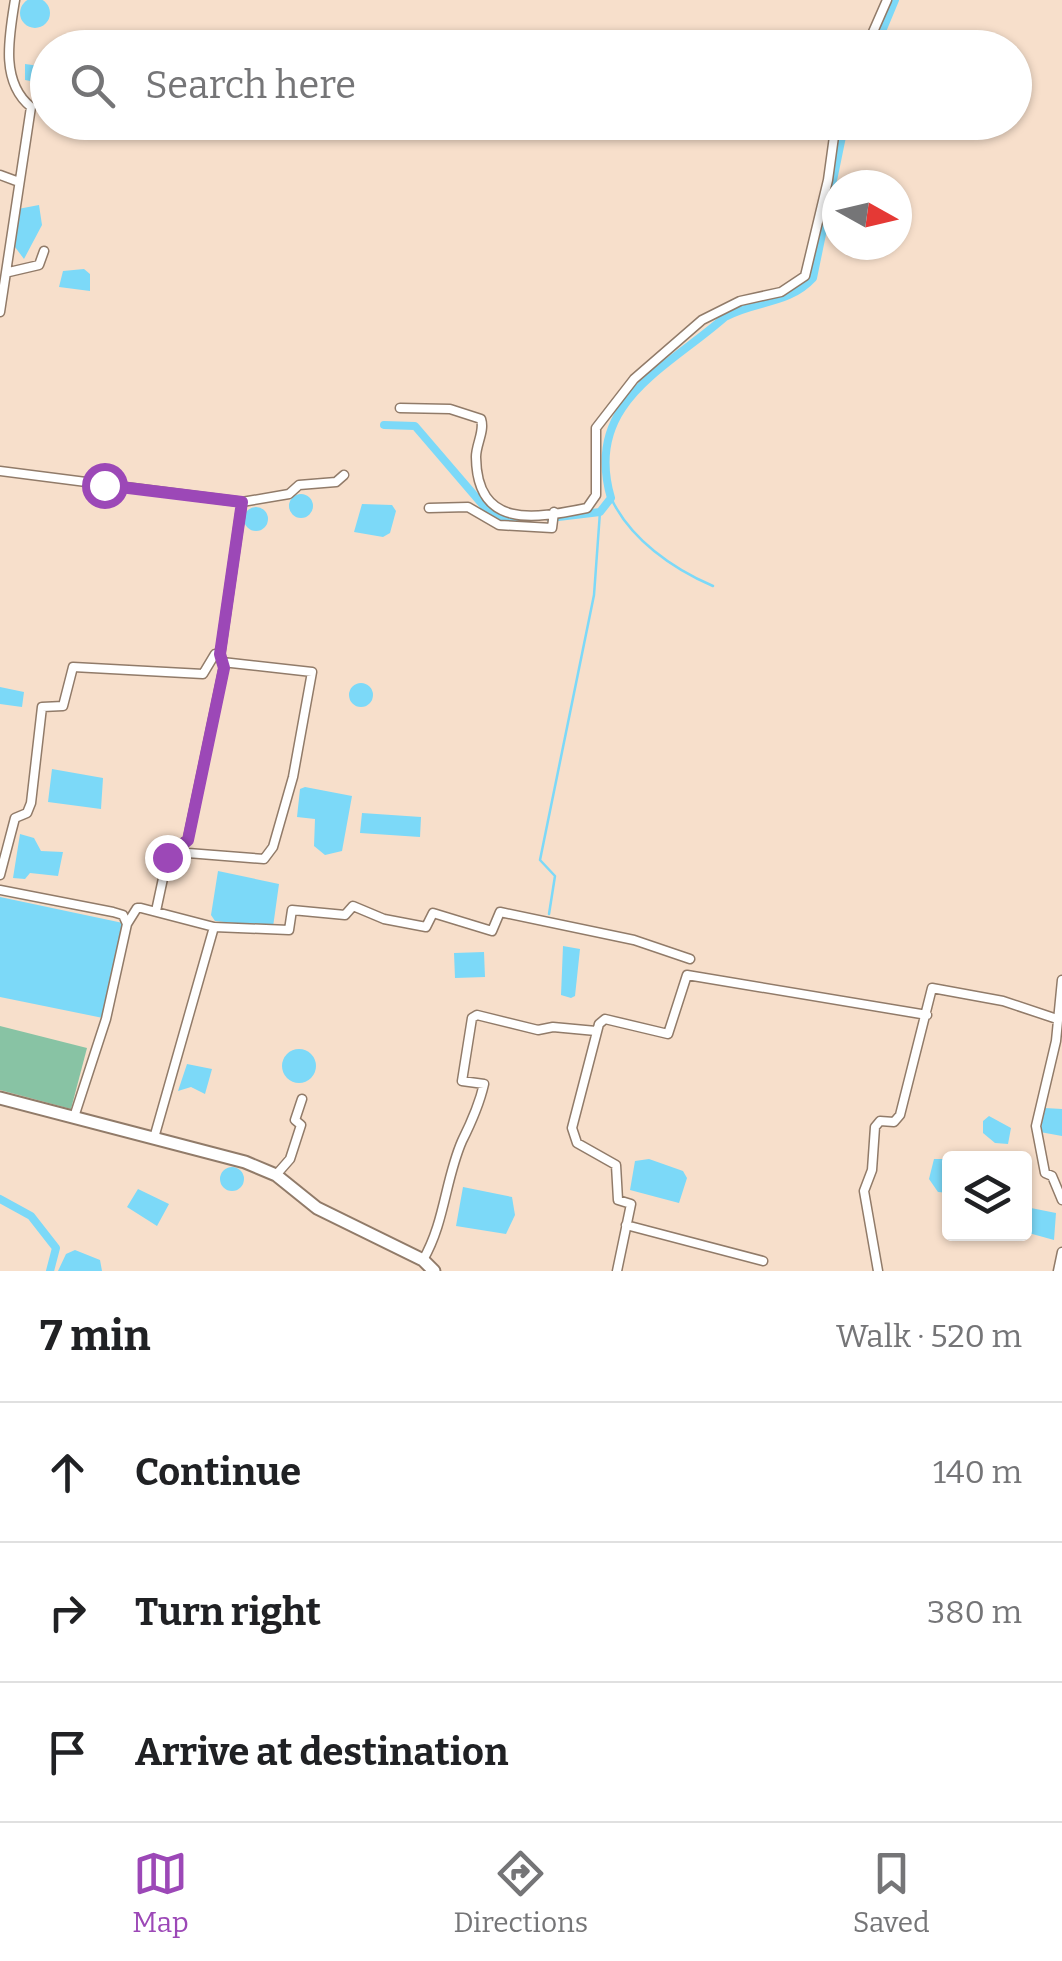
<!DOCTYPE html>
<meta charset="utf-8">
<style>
body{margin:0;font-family:Bitter,serif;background:#f2f2f2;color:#202124}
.controls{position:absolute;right:30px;bottom:30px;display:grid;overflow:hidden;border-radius:10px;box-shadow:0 2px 8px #0004}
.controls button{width:90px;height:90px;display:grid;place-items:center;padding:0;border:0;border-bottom:2px solid #e0e0e0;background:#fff;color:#202124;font:50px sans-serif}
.compass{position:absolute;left:822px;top:170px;width:90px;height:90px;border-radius:50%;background:#fff;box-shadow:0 2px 8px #0004;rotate:98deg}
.stop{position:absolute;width:30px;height:30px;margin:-22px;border:8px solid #9c48b7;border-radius:50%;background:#fff}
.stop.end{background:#9c48b7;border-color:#fff;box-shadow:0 2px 10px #0008}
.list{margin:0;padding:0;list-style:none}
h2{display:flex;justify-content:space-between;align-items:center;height:130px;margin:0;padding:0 40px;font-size:42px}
h2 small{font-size:32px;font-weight:400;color:#757577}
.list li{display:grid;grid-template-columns:65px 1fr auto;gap:30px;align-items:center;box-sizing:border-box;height:140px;padding:0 40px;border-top:2px solid #e0e0e0}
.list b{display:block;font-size:38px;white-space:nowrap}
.list em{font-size:32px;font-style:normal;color:#757577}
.icon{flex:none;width:55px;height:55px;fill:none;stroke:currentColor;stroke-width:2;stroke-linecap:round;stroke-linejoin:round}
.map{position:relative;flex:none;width:1062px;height:1271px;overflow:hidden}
.search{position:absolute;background:#fff;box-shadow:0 2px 8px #0004;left:30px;right:30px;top:30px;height:110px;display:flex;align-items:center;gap:25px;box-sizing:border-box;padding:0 35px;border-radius:55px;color:#757577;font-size:38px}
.sheet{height:550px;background:#fff}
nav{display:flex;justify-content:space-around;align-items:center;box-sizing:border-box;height:140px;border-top:2px solid #e0e0e0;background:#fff;font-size:28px;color:#757577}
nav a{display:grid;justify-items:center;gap:5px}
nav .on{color:#9c48b7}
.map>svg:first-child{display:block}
</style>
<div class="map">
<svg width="1062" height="1271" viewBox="0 0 1062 1271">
<rect width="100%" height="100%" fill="#f7dfcb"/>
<path fill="#88c3a4" d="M 0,1026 L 87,1048 L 71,1109 L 0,1090 Z"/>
<path fill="#7cd9f8" d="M20 13a15 15 0 1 1 30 0a15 15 0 1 1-30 0Z
M 25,64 L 47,67 L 47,84 L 25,80 Z
M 39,205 L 42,225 L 24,259 L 15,247 L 18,209 Z
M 84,269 L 90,274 L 90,291 L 59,287 L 63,271 Z
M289 506a12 12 0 1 1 24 0a12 12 0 1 1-24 0Z
M 362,504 L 392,505 L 396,511 L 390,533 L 383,537 L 354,532 Z
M244 519a12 12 0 1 1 24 0a12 12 0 1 1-24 0Z
M349 695a12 12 0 1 1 24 0a12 12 0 1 1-24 0Z
M 0,687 L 24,692 L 22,707 L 0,704 Z
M 52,769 L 103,778 L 101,809 L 48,802 Z
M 305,787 L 352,796 L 342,851 L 325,855 L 314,846 L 315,819 L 297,817 L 300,789 Z
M 362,813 L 421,817 L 420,837 L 360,833 Z
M 20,834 L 34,838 L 41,851 L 63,852 L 58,876 L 30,873 L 25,879 L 13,878 Z
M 218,871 L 279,884 L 273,927 L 215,921 L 211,915 Z
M 0,897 L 123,923 L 103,1018 L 0,997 Z
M 563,946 L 580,949 L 575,996 L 571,998 L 561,995 Z
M 484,952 L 485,977 L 455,978 L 454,953 Z
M282 1066a17 17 0 1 1 34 0a17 17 0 1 1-34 0Z
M 187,1064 L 212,1069 L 205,1094 L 191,1087 L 178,1091 Z
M 1045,1108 L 1062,1109 L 1062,1136 L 1040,1132 Z
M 989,1116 L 1011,1128 L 1008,1144 L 995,1143 L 983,1133 L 983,1121 Z
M 649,1159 L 683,1171 L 687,1178 L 679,1203 L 630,1190 L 635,1161 Z
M 934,1159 L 949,1159 L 949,1193 L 938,1192 L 929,1179 Z
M220 1179a12 12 0 1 1 24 0a12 12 0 1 1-24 0Z
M 463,1187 L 512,1197 L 515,1215 L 506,1234 L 456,1226 Z
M 138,1189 L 169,1204 L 157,1226 L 127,1207 Z
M 1026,1207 L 1056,1213 L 1054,1240 L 1025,1232 Z
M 75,1250 L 100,1260 L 102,1271 L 58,1271 L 66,1254 Z"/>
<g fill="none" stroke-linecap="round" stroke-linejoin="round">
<path stroke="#7cd9f8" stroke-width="2.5" d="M 611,498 C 630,539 673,569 713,586
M 549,914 L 555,876 L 540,860 L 594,595 L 600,512"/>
<path stroke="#7cd9f8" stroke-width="8" d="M 875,48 L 895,0
M 384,425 L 415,426 L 488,511 L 503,519 L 526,518
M 550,518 L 600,512 L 611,498 C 583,403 666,369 725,317 C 756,300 788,305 813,278 L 845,122
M 0,1199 L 31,1216 L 56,1248 L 50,1271"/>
<g stroke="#917b69" stroke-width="11">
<path id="minor" d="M 866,48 L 887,0
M 0,175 L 19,182
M 9,272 L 39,265 L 44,251
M 0,312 L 31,107 C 0,82 9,37 15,0
M 400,408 L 450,409 L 481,419 C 485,431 476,444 476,457 C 477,529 533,519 587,508 L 596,495 L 596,428 L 634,379 L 702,320 L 740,301 L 781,292 L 805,276 L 828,180 L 836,122
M 0,471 L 242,502
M 429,508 L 468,507 L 499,525 L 552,528 L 554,512
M 175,852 L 264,859 L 273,847 L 293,777 L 312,672 L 222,662
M 0,875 L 15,818 L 27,813 L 31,803 L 42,707 L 63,706 L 73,667 L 203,674 L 215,654 L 220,655
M 0,890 L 113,912 L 123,915 L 127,924 L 106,1019 L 74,1117
M 156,911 L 168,855 L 188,839 L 224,667 L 220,655 L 242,502 L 289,494 L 299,485 L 336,482 L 344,475
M 127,924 L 137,908 L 141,908 L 214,927 L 154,1138
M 214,927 L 289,930 L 292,910 L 345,915 L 353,906 L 384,919 L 426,927 L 433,913 L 492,931 L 500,912 L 634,940 L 690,959
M 1062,980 L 1056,1041 L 1036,1126 L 1045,1173 L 1052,1176 L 1062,1200
M 276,1175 L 290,1159 L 301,1125 L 295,1120 L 302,1099
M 626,1225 L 763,1261
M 423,1260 C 445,1222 445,1180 462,1141 C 471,1123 479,1106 484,1084 L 462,1081 L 472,1018 L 477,1015 L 538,1030 L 553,1027 L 596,1031
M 617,1271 L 631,1204 L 618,1200 L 616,1165 L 577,1143 L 572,1128 L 599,1024 L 605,1019 L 668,1034 L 687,975 L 927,1015
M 878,1271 L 864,1191 L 872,1170 L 875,1127 L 880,1121 L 894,1122 L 900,1115 L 932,988 L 1003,1001 L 1057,1019
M 1058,1271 L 1062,1252"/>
</g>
<g stroke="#917b69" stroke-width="15">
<path id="primary" d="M 0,1098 L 245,1162 L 276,1175 L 317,1208 L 423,1260 L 434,1271"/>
</g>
<use href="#minor" stroke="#fff" stroke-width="8"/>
<use href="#primary" stroke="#fff" stroke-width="11"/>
</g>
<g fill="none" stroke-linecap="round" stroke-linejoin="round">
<path stroke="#9c48b7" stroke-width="12" d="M 104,485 L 242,502 L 220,654 L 224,668 L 188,840 L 167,857"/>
</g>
</svg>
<div class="controls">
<button><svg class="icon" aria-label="layers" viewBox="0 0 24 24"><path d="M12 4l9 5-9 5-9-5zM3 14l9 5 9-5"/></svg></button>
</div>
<svg class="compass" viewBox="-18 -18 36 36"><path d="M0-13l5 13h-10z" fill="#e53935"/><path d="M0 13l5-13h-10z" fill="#757577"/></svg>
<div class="stop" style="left:104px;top:485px"></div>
<div class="stop end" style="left:167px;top:857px"></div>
<div class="search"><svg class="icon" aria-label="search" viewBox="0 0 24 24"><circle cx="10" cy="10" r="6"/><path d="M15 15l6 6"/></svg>Search here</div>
</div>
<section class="sheet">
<h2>7 min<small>Walk · 520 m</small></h2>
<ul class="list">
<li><svg class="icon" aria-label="ahead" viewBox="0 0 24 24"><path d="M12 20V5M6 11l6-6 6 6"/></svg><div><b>Continue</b></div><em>140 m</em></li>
<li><svg class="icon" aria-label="right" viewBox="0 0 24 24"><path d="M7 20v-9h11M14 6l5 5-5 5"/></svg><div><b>Turn right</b></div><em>380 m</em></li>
<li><svg class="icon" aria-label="arrive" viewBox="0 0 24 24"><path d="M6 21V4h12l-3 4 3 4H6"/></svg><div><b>Arrive at destination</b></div></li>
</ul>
</section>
<nav>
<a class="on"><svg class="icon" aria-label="map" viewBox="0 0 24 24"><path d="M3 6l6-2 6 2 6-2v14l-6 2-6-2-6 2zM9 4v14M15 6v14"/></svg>Map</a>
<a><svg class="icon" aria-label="directions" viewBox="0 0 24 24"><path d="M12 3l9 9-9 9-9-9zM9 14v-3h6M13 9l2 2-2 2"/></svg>Directions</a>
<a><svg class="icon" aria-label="saved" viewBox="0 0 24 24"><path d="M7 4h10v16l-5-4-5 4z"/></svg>Saved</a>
</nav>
